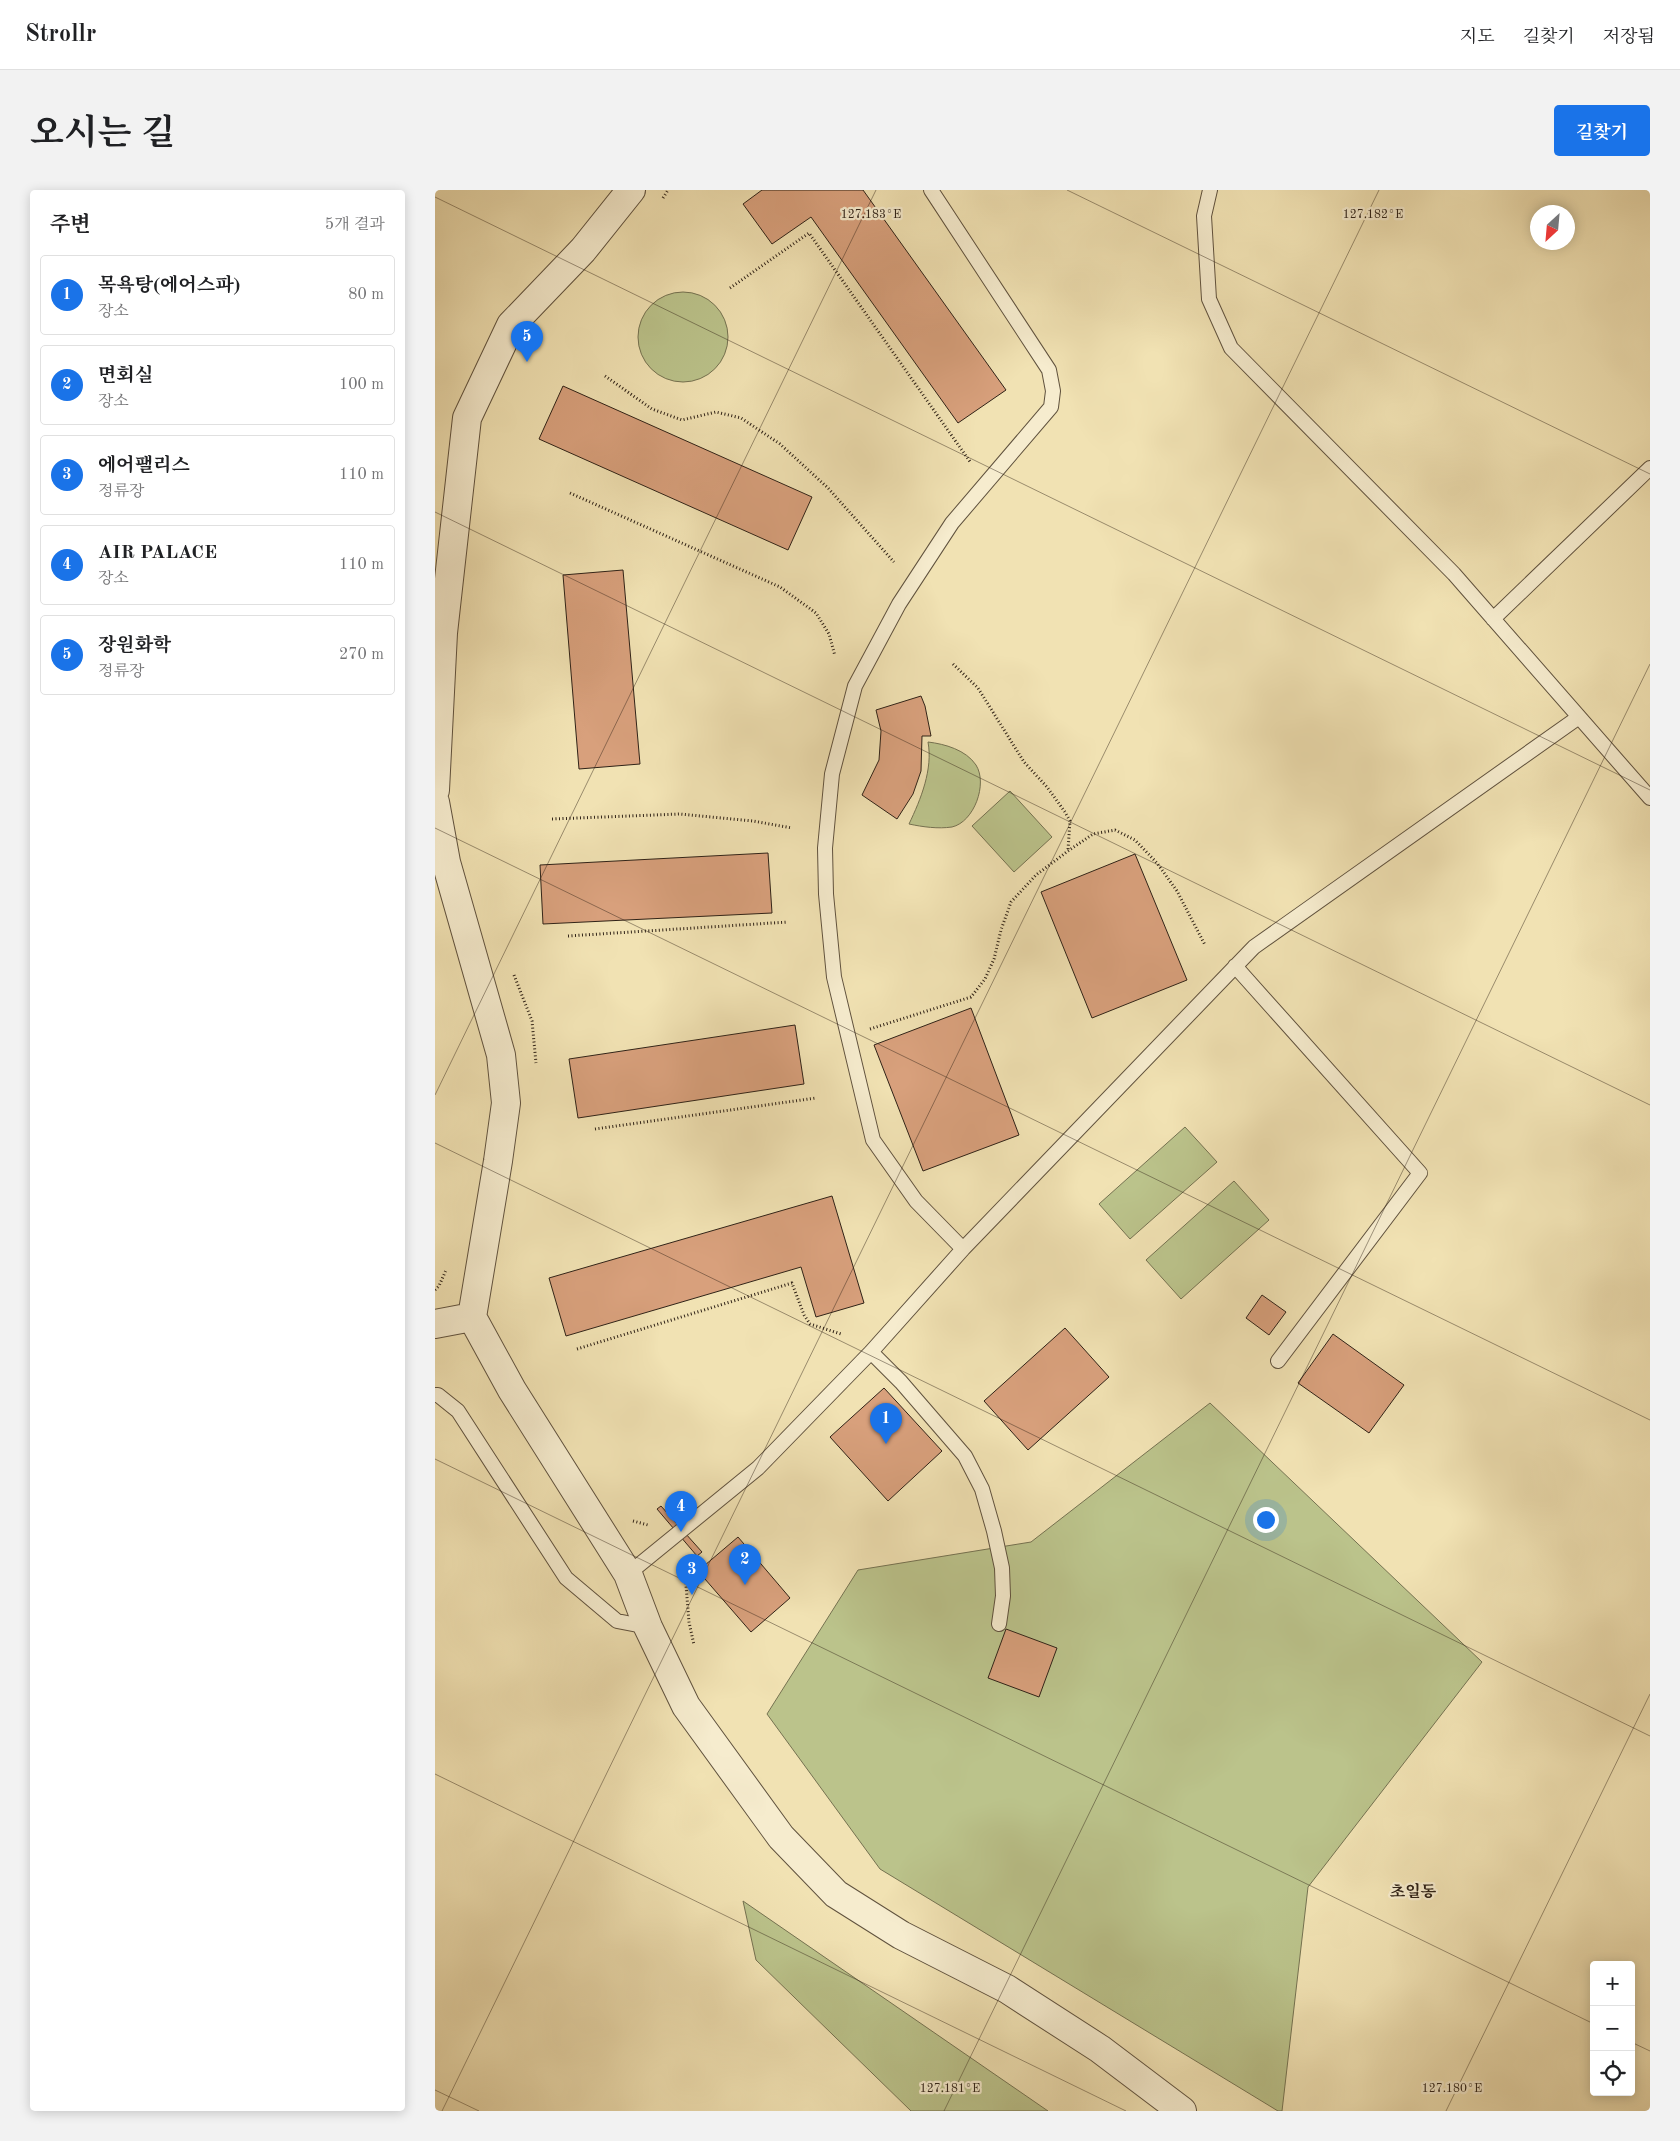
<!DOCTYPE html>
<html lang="ko">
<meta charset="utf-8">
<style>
body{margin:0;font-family:"Old Standard TT","Noto Serif KR",serif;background:#f2f2f2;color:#202124}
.controls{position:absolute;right:15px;bottom:15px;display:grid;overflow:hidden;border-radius:5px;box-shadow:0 2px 12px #0003}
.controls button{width:45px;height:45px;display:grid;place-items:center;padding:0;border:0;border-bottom:1px solid #e0e0e0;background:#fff;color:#202124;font:25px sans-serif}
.compass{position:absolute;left:1095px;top:15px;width:45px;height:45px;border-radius:50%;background:#fff;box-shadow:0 2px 12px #0003;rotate:206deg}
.you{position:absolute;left:830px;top:1329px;width:18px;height:18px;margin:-12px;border:4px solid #fff;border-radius:50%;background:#1a73e8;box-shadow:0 0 0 8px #1a73e833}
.badge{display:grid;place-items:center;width:32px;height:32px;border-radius:50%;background:#1a73e8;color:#fff;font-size:16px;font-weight:700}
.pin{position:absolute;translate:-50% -41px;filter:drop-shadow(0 1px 2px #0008)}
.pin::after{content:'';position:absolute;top:26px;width:18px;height:15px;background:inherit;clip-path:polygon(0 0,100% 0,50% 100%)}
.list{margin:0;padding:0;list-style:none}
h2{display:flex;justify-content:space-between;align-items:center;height:65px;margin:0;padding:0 20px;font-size:21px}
h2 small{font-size:16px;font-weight:400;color:#757577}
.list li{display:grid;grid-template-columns:32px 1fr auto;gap:15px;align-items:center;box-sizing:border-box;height:80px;margin:0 10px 10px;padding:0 10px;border:1px solid #e0e0e0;border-radius:5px}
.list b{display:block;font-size:19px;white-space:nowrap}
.list p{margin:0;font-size:16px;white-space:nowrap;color:#757577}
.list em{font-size:16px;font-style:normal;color:#757577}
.icon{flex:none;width:28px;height:28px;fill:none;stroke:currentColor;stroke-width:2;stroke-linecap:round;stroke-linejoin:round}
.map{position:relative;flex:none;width:1215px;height:1921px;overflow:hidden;border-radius:5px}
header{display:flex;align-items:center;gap:30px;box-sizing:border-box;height:70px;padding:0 25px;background:#fff;border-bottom:1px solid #e0e0e0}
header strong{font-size:24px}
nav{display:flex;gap:28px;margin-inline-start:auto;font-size:18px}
.intro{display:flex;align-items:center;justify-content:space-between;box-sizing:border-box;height:120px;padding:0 30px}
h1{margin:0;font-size:35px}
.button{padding:12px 22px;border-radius:5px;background:#1a73e8;color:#fff;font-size:18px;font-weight:700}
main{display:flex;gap:30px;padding:0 30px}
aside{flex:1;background:#fff;border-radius:5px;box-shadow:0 2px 12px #0003}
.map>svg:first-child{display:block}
</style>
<header>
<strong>Strollr</strong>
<nav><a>지도</a><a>길찾기</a><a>저장됨</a></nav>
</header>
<div class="intro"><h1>오시는 길</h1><a class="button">길찾기</a></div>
<main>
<aside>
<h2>주변<small>5개 결과</small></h2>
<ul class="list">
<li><span class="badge">1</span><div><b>목욕탕(에어스파)</b><p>장소</p></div><em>80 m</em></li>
<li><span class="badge">2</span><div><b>면회실</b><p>장소</p></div><em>100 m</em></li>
<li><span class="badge">3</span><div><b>에어팰리스</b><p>정류장</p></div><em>110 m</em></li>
<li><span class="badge">4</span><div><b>AIR PALACE</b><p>장소</p></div><em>110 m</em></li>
<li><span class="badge">5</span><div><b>장원화학</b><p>정류장</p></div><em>270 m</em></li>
</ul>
</aside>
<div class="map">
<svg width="1215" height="1921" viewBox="0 0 1215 1921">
<rect width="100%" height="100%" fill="#f1e2b3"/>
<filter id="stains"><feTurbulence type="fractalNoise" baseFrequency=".004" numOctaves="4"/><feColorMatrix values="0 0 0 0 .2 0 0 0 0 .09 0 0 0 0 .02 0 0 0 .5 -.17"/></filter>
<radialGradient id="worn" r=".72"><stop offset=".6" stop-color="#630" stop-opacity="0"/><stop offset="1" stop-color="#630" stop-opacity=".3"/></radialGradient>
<path fill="#bbc38b" stroke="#757251" d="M203 147a45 45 0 1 1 90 0a45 45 0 1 1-90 0Z
M 493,552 C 510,554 531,560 541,575 C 553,594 539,632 517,637 C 503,639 488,637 474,634 C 486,609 498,579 493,552 Z
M 575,601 L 617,647 L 579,682 L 537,636 Z
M 750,937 L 782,972 L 695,1049 L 664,1014 Z
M 799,991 L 834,1030 L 746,1109 L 711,1070 Z
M 775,1213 L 1047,1472 L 873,1697 L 847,1921 L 843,1921 L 445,1679 L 332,1524 L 423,1380 L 596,1352 Z
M 308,1711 L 613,1921 L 476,1921 L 321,1770 Z"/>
<path fill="#d8a07c" stroke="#2f2217" d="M 327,0 L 428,0 L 571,200 L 523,233 L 376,27 L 337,54 L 308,14 Z
M 128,196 L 377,307 L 353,360 L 104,249 Z
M 188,380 L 205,574 L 144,579 L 128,385 Z
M 486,506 L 490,516 L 496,546 L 487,546 L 486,581 L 478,604 L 462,629 L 427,605 L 444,570 L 446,541 L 441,520 Z
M 333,663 L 337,723 L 108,734 L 105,675 Z
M 700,664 L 752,790 L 657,828 L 606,702 Z
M 536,818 L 584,945 L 488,981 L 439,855 Z
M 360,835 L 369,894 L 143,928 L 134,869 Z
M 397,1006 L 429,1113 L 381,1127 L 366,1077 L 131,1146 L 114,1088 Z
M 827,1105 L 851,1122 L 834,1145 L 811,1128 Z
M 630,1138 L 674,1187 L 593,1260 L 549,1211 Z
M 898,1144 L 969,1195 L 934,1243 L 863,1193 Z
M 449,1198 L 507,1261 L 453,1311 L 395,1247 Z
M 226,1316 L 267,1362 L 262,1366 L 222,1319 Z
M 303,1347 L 355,1408 L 316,1442 L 263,1381 Z
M 571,1439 L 622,1458 L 604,1507 L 553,1488 Z"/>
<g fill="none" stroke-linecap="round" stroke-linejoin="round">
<g stroke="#60523e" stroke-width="16">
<path id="lane" d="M 775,0 L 769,26 L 774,109 L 796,158 L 1019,384 L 1215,608
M 1058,429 L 1215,278
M 800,776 L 985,983 L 843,1171
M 528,1059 L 819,757 L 1144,527
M 436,1162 L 466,1192 L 530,1266 L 547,1299 L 559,1341 L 567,1378 L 568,1406 L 564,1434
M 0,1205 L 3,1205 L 23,1221 L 131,1388 L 182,1431 L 213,1437
M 193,1384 L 323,1278 L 436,1162 L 528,1059 L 481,1011 L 438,950 L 399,787 L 391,704 L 390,658 L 397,584 L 420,496 L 464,414 L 517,333 L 616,217 L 618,201 L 614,180 L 496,0"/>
</g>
<g stroke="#60523e" stroke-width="30">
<path id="street" d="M 0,600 L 8,443 L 32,228 L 76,135 L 148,60 L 196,0
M 0,612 L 11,672 L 66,865 L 71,913 L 63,971 L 37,1127 L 77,1200 L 193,1384 L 213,1437 L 251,1516 L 346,1647 L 401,1704 L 466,1745 L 572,1799 L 665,1859 L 747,1921
M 0,1134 L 37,1127"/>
</g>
<path stroke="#2f2217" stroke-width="3" stroke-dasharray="1 2.5" stroke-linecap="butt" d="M 228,8 L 233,0
M 295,98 L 374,43 L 536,273
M 170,186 L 217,219 L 247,230 L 281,222 L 306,228 L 345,254 L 393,298 L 459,372
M 135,303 L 345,397 L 381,423 L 394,444 L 400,466
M 518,474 L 543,498 L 589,572 L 612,597 L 630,622 L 635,631 L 633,660
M 117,629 L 245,624 L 318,631 L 357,638
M 133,746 L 353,732
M 79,785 L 97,831 L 101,873
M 435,839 L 536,807 L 550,789 L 559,769 L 566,740 L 576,712 L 601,685 L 633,661 L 658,644 L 680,640 L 700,650 L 722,673 L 742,701 L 770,755
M 160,939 L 381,908
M 0,1100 L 4,1096 L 11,1080
M 142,1159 L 357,1093 L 369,1125 L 375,1134 L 406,1144
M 198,1331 L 213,1335
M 246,1373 L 250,1383 L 254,1432 L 259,1455"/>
<use href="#lane" stroke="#f6ecce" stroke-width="14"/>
<use href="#street" stroke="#f6ecce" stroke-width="28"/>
</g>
<path fill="none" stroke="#2f2217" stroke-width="1" stroke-opacity="0.45" d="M 632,0 L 1215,284M 0,7 L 1215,600M 0,322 L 1215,915M 0,638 L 1215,1230M 0,905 L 441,0M 0,953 L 1215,1546M 0,1269 L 1159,1834M 0,1584 L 691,1921M 1196,1852 L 1215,1861M 0,1900 L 44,1921M 7,1921 L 944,0M 509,1921 L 1215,474M 1011,1921 L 1215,1504"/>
<g text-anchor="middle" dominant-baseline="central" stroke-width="4.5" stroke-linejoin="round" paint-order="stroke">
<g font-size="16" font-weight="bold" fill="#2f2217" stroke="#f6ecce">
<text x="978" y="1703">초일동</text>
</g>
</g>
<g font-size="12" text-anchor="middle" fill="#2f2217" stroke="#f6ecce" stroke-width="4.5" stroke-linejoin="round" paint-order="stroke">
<text x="436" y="28">127.183°E</text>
<text x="938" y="28">127.182°E</text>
<text x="515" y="1902">127.181°E</text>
<text x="1017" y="1902">127.180°E</text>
</g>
<rect width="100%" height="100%" filter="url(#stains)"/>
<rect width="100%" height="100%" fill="url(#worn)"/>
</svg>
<div class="controls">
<button>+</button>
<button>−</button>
<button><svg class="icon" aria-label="locate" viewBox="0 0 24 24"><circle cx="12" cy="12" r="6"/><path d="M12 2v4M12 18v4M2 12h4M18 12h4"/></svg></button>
</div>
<svg class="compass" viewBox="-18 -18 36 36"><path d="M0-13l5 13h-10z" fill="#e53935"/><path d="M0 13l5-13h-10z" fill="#757577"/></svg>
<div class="you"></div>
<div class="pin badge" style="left:451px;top:1254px">1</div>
<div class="pin badge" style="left:310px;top:1395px">2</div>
<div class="pin badge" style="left:257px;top:1405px">3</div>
<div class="pin badge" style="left:246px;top:1342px">4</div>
<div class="pin badge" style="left:92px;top:172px">5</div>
</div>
</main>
